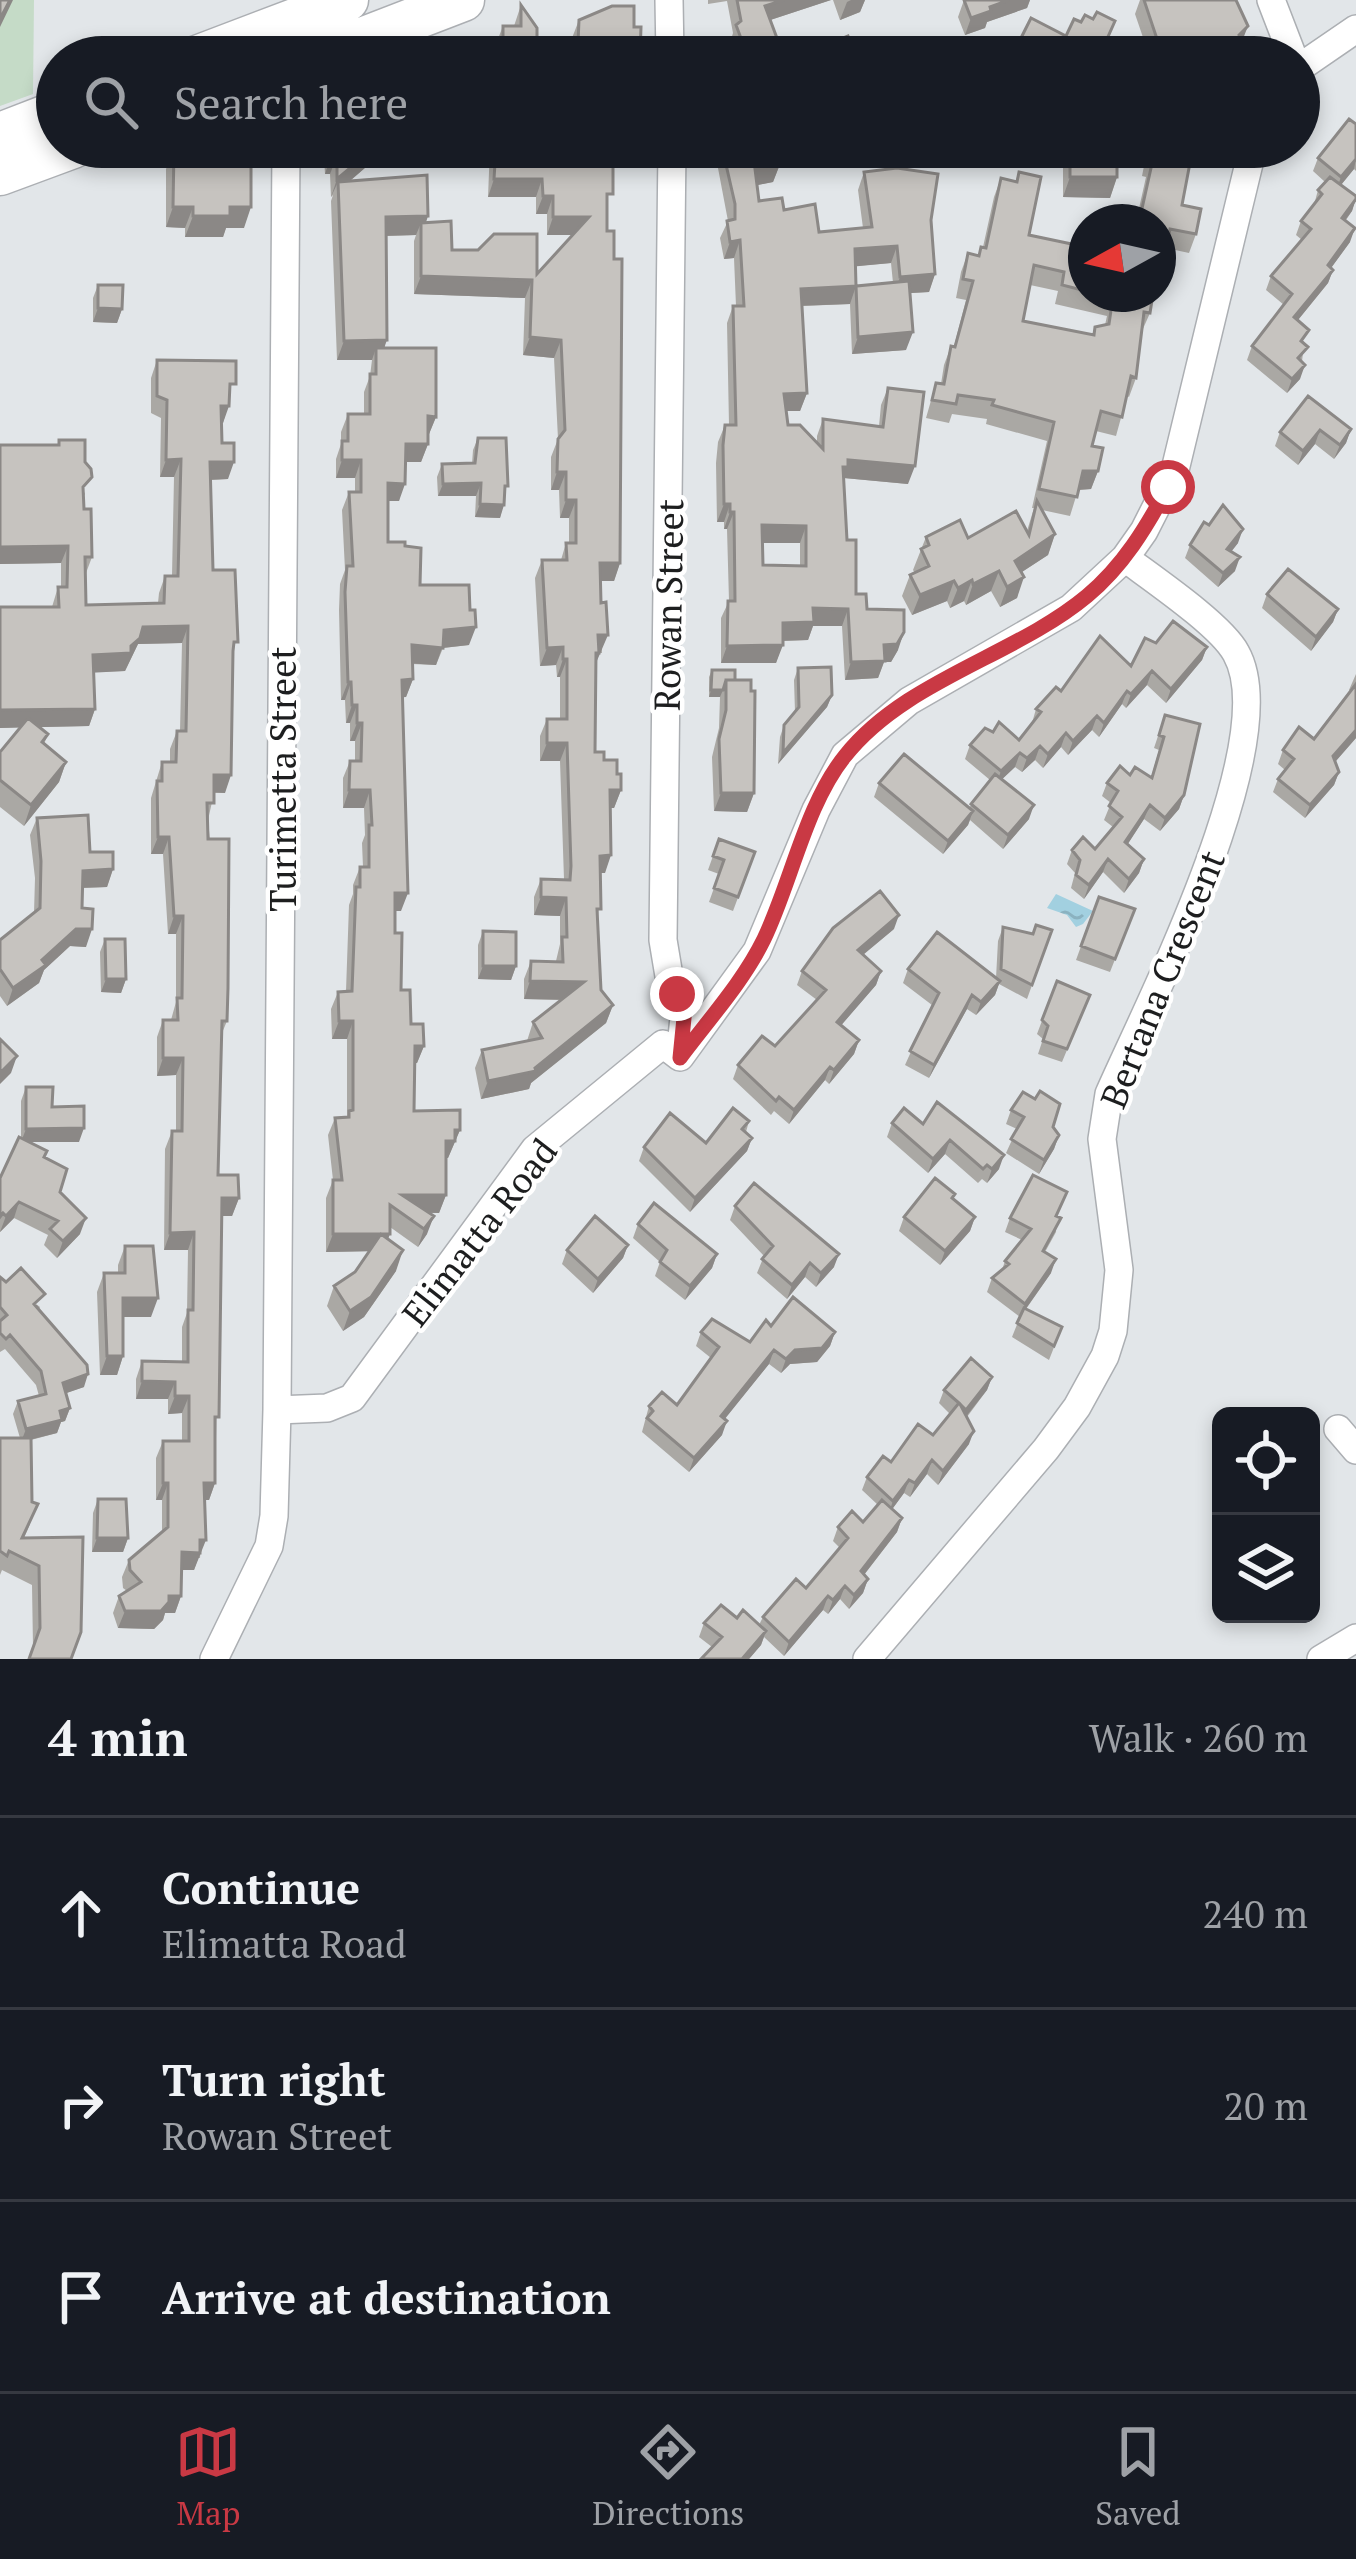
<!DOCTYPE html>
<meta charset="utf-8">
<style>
body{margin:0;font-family:"PT Serif",serif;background:#242831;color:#f1f3f6}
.controls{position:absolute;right:36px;bottom:36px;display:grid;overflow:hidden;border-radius:18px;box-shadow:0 6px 18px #0003}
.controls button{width:108px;height:108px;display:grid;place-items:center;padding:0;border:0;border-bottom:3px solid #363941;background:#171b24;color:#f1f3f6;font:60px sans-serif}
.compass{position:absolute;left:1068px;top:204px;width:108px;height:108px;border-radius:50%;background:#171b24;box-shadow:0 6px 18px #0003;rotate:262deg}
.stop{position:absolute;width:36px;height:36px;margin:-27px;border:9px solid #c93944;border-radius:50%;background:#fff}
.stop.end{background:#c93944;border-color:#fff;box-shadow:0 3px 12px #0008}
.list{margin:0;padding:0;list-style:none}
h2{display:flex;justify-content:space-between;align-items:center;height:156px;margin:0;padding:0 48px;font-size:51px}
h2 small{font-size:39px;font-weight:400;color:#9ea1a6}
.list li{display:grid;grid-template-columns:78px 1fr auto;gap:36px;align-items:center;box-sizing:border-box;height:192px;padding:0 48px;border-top:3px solid #363941}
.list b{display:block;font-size:45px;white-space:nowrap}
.list p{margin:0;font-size:39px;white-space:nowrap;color:#9ea1a6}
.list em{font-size:39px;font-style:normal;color:#9ea1a6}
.icon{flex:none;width:66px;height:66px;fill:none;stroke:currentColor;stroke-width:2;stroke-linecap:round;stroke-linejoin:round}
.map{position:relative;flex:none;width:1356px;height:1659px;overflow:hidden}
.search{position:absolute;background:#171b24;box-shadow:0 6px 18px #0003;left:36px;right:36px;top:36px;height:132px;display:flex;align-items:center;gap:30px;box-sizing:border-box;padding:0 42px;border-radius:66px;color:#9ea1a6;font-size:45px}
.sheet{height:732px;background:#171b24}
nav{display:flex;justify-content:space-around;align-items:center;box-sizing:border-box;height:168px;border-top:3px solid #363941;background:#171b24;font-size:33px;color:#9ea1a6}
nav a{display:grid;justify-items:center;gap:6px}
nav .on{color:#c93944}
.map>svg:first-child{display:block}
</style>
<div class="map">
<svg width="1356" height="1659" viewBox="0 0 1356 1659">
<defs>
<pattern id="water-ripples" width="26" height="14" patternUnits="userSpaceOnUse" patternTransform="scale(3)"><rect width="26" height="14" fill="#a2d0e0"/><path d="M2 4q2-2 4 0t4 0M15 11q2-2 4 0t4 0" fill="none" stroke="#8bb2c0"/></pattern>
</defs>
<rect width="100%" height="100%" fill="#e2e6e9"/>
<path fill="#c5dbc7" d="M 0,0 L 34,0 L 33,94 L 0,106 Z"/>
<path fill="url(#water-ripples)" d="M 1056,894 L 1093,911 L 1083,924 L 1076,927 L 1067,915 L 1047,908 Z"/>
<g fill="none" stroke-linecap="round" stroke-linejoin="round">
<g stroke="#acafb3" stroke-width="30">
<path id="minor" d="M 669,0 L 670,57
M 1271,0 L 1293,57
M 1299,68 L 1356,29
M 672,147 L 663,940 L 669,976 L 685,1008 L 680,1056
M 277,1410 L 286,147
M 1338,1429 L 1356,1450
M 214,1659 L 269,1546 L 274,1516 L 277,1410 L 327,1408 L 352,1398 L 535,1149 L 663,1044 L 680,1057 L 757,951 L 816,810 L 845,755 L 909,701 L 1071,608 L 1125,558 L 1144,531 L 1175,470 L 1253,147
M 867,1659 L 1046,1449 L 1077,1407 L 1105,1356 L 1113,1331 L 1119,1270 L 1102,1139 L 1109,1094 C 1148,1005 1285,740 1236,653 C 1221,625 1153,579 1125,558
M 1321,1659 L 1356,1638"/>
</g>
<g stroke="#acafb3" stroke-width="45">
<path id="trunk" d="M 197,57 L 347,0
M 315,57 L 463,0
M 0,134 L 57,112
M 0,174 L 73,147"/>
</g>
<use href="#minor" stroke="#fff" stroke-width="27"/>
<use href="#trunk" stroke="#fff" stroke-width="42"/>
</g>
<path fill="#aaa8a4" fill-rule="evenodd" d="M 708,0 L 831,0 L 770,20 L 784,57 L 735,57 L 730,43 L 733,33 L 727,1 L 708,4 Z
M 833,0 L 865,0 L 860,12 L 840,20 Z
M 964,0 L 1030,0 L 1027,8 L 987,22 L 985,28 L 965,35 L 958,17 Z
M 1140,0 L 1236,0 L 1242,42 L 1240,57 L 1132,57 L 1148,52 L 1135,14 Z
M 521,5 L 537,50 L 571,50 L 572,38 L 579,20 L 634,27 L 640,57 L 496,57 L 496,44 L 503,26 L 514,26 Z
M 1093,19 L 1115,21 L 1100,57 L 1020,57 L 1015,54 L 1020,40 L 1066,36 L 1081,22 Z
M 1356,124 L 1356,171 L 1354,169 L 1341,185 L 1356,196 L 1352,211 L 1346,220 L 1350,242 L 1331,268 L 1333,270 L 1328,283 L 1298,320 L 1304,344 L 1300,379 L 1287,393 L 1247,360 L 1252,346 L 1284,305 L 1266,290 L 1271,276 L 1302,240 L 1296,235 L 1301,221 L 1314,205 L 1318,190 L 1325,182 L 1313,171 L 1318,158 Z
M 328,147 L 428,147 L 424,158 L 389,157 L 389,148 L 379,157 L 370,157 L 366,167 L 350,181 L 426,222 L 452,250 L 537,274 L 573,235 L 547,235 L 547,214 L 536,214 L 536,197 L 488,197 L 490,147 L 607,147 L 607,212 L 620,563 L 614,581 L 600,581 L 602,653 L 599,653 L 596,662 L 595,752 L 617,774 L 621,790 L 614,808 L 610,808 L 605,873 L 600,873 L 598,919 L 601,990 L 613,1005 L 606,1023 L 531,1083 L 529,1089 L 481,1099 L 475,1068 L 482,1050 L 527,1041 L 533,1022 L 561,1000 L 524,999 L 524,979 L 531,961 L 556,961 L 560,944 L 560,916 L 534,915 L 534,897 L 541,879 L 564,879 L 560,761 L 540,761 L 540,736 L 547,719 L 560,719 L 560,677 L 557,677 L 556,665 L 540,666 L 535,578 L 542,560 L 561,560 L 566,543 L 569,543 L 569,518 L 560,518 L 559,490 L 551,490 L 551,457 L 558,439 L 554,358 L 523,355 L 525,298 L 414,294 L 414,241 L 416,235 L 387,236 L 385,348 L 436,417 L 429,434 L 428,434 L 428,444 L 421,462 L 405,462 L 399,501 L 388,501 L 388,542 L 405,546 L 420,585 L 469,645 L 443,648 L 436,665 L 412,664 L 413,679 L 406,697 L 402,697 L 401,911 L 395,911 L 395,933 L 401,990 L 411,1024 L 424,1046 L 417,1063 L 415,1063 L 414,1111 L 460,1130 L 448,1158 L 446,1158 L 446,1195 L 439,1213 L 429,1213 L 427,1234 L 418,1247 L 390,1227 L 388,1239 L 396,1271 L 364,1317 L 343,1331 L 327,1306 L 334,1286 L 355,1272 L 369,1251 L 326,1252 L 326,1198 L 333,1180 L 328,1135 L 335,1118 L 347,1116 L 347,1039 L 332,1039 L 331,1009 L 338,992 L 346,991 L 349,905 L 353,894 L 353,885 L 360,867 L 363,867 L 362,843 L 365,835 L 364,808 L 343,808 L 343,778 L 350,761 L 355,761 L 355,741 L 350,741 L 350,723 L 346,723 L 345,700 L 341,700 L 339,610 L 340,584 L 345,570 L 342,510 L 349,492 L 355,492 L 355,478 L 336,478 L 336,459 L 341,444 L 341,432 L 348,414 L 364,414 L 364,392 L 370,376 L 372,360 L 337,360 L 331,201 L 333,195 L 331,197 L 330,174 L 325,174 L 324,157 Z
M 714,147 L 753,147 L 754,150 L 780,164 L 773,182 L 757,185 L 759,201 L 784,210 L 819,232 L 863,228 L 858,190 L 864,172 L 931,220 L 935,274 L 929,292 L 910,293 L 906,350 L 852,354 L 850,304 L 802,306 L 807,393 L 800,411 L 786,411 L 788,425 L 817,442 L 817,436 L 823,419 L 879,426 L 881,405 L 888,388 L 908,484 L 844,478 L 847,540 L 856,594 L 898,650 L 891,662 L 884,662 L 878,678 L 845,680 L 842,626 L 813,626 L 808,640 L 783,641 L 776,663 L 721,663 L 721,618 L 729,601 L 727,529 L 724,529 L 724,522 L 717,522 L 716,463 L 718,442 L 725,425 L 729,425 L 727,323 L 733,306 L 736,306 L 734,258 L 724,259 L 720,238 L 728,221 ZM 891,263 L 893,283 L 856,286 L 856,266 ZM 763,543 L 800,543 L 800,566 L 763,565 Z
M 1063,147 L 1117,147 L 1117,177 L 1110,198 L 1063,197 Z
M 1141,147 L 1193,147 L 1182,205 L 1196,234 L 1189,253 L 1166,248 L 1158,276 L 1158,222 L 1136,222 L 1146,177 L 1142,176 L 1146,156 Z
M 174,149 L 244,228 L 226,228 L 223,237 L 185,237 L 185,228 L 166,227 L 166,169 Z
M 1019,172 L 1029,235 L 1086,247 L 1086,294 L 1153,294 L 1150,313 L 1142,331 L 1136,378 L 1129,397 L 1127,396 L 1116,436 L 1096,431 L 1092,446 L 1098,471 L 1091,489 L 1078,490 L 1070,516 L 1042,510 L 1055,534 L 1048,555 L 1022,572 L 1017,598 L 1000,607 L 991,591 L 966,605 L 964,601 L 950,608 L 947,601 L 912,615 L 902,596 L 910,575 L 915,573 L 913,570 L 926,537 L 968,538 L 1027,531 L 1034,508 L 1032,508 L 1047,441 L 986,424 L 987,419 L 952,414 L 949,423 L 926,418 L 936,383 L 941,384 L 944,365 L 951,346 L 954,346 L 966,300 L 956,298 L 961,272 L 968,253 L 978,256 L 981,247 L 983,247 L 994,197 L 1001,178 L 1015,182 ZM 1030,285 L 1058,291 L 1055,304 L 1107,316 L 1105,325 L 1095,327 L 1092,335 L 1023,321 Z
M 98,285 L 122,309 L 117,323 L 93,322 L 93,298 Z
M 157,360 L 229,401 L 223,423 L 221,423 L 222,443 L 228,479 L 211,480 L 213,570 L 233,656 L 225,793 L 214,793 L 208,820 L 227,1021 L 222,1033 L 218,1175 L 239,1198 L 232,1216 L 221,1216 L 215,1483 L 209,1500 L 204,1500 L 200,1558 L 198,1558 L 194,1570 L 182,1570 L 181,1596 L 175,1613 L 165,1613 L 163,1620 L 154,1629 L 118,1628 L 113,1613 L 119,1596 L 127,1591 L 123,1588 L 122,1577 L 129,1560 L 162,1532 L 162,1500 L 156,1500 L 156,1458 L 163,1441 L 182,1441 L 182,1413 L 168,1414 L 168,1399 L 136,1399 L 136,1379 L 142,1361 L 182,1362 L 182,1327 L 187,1313 L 188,1250 L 164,1250 L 165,1149 L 172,1131 L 176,1131 L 176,1075 L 157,1076 L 157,1037 L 163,1020 L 171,1020 L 176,1002 L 176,934 L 168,934 L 163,854 L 151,854 L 151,798 L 162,762 L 170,762 L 170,749 L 177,731 L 180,731 L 182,643 L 138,644 L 125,671 L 94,672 L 95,709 L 89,726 L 39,727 L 48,734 L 44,744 L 66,762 L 59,782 L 24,826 L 0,807 L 0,752 L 21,727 L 0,728 L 0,607 L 52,607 L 58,587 L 61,587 L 61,563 L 0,564 L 0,445 L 58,445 L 59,440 L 85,494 L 83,497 L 84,509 L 92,557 L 86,573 L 86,605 L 158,603 L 159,593 L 165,576 L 172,576 L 174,477 L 160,477 L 161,418 L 151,413 L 151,378 Z
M 1351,429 L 1346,443 L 1334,459 L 1315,444 L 1298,465 L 1275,446 L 1280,432 Z
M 478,438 L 505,496 L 500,518 L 475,517 L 476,496 L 438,496 L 437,477 L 442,464 L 472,464 L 473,450 Z
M 1209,525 L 1238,543 L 1231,552 L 1235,571 L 1218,587 L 1185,558 L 1190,545 Z
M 1267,594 L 1338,609 L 1333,622 L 1311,651 L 1262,608 Z
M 1156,643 L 1207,647 L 1202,660 L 1166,703 L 1147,685 L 1126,708 L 1122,704 L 1099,737 L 1092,730 L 1068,755 L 1061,747 L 1043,768 L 1035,760 L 1022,772 L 1015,767 L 1002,779 L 1029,819 L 1003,849 L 970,820 L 968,825 L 943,854 L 874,797 L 879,783 L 969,808 L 990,780 L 965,759 L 970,745 L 993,732 L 1019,740 L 1032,723 L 1036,709 L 1061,691 L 1131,666 Z
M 798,668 L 832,695 L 827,707 L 778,764 L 780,737 L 784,725 L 795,712 L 794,680 Z
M 712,670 L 735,680 L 754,793 L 747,812 L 714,811 L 712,757 L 719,728 L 720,697 L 709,697 L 709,677 Z
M 1356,674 L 1356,738 L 1335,762 L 1339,772 L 1334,785 L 1305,818 L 1273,792 L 1278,779 L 1285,770 L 1278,764 L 1283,750 L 1314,739 L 1351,691 L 1349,690 Z
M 1165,715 L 1184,795 L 1179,809 L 1160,831 L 1144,819 L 1127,845 L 1144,859 L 1139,873 L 1124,893 L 1103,872 L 1084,899 L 1071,888 L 1075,873 L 1067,864 L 1072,850 L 1095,849 L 1113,827 L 1104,820 L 1111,803 L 1102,796 L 1107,783 L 1130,775 L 1151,778 L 1159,750 L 1154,748 Z
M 37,818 L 113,869 L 107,887 L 82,888 L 82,908 L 86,947 L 70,946 L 44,970 L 39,983 L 7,1006 L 0,996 L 0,940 L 34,913 L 35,878 L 30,835 Z
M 719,839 L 755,852 L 733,911 L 709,902 L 719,874 L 708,870 Z
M 1099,897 L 1135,909 L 1110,972 L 1076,960 Z
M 1003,927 L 1033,934 L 1052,930 L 1027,999 L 999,984 L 995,995 L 976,1015 L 967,1009 L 929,1078 L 905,1065 L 932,1005 L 903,983 L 908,969 L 996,978 L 998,941 Z
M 894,929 L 863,955 L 881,971 L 876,985 L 841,1025 L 859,1040 L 854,1054 L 829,1084 L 825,1080 L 789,1124 L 774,1111 L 771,1115 L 733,1079 L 738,1065 L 775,1046 L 817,1000 L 797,985 L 802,971 Z
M 483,931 L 516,966 L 511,980 L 478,979 L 478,945 Z
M 105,939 L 126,979 L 121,993 L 101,992 L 100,952 Z
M 1057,981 L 1090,995 L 1062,1062 L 1038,1054 L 1043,1039 L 1037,1034 Z
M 26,1087 L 52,1107 L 79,1142 L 29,1142 L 45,1158 L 80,1234 L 57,1258 L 44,1245 L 48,1235 L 14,1218 L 0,1232 L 0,1178 L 21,1138 L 21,1101 Z
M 1011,1110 L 1053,1127 L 1059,1135 L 1054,1149 L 1039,1174 L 1006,1153 L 1017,1129 L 1006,1124 Z
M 749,1121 L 746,1132 L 752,1138 L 747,1151 L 690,1212 L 639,1161 L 644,1147 L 706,1143 Z
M 892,1123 L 923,1124 L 999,1169 L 987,1183 L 982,1179 L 978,1183 L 945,1154 L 928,1173 L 887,1137 Z
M 953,1199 L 975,1217 L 970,1231 L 940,1265 L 899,1231 L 904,1217 Z
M 735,1206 L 834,1267 L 816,1287 L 805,1277 L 787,1299 L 757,1273 L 764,1256 L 730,1220 Z
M 1057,1217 L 1056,1232 L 1045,1252 L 1051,1273 L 1026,1309 L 1062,1327 L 1049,1360 L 1012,1337 L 1020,1317 L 987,1292 L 992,1278 L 1002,1270 L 1005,1261 L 1022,1240 L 1005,1232 L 1010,1218 Z
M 638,1224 L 717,1254 L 712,1268 L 685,1300 L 655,1276 L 660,1262 L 633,1238 Z
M 628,1245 L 623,1258 L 593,1293 L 562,1264 L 567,1250 Z
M 125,1246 L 151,1317 L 123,1317 L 123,1356 L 117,1375 L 100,1375 L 97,1292 L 104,1273 L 118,1273 L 118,1265 Z
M 0,1277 L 40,1307 L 39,1309 L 84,1387 L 66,1393 L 70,1408 L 65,1421 L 61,1422 L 57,1433 L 31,1440 L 30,1524 L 24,1538 L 83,1537 L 33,1647 L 32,1585 L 2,1570 L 0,1575 L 0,1438 L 20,1438 L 13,1414 L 18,1401 L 39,1396 L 36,1385 L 5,1349 L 0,1352 Z
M 771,1326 L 835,1332 L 830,1346 L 817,1362 L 790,1364 L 781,1373 L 769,1364 L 724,1419 L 722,1435 L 689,1472 L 642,1432 L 649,1406 L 677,1405 L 711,1358 L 696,1346 L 701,1332 L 750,1342 Z
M 992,1377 L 987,1390 L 967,1417 L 969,1444 L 938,1485 L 927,1474 L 910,1497 L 904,1493 L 892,1509 L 902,1518 L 897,1532 L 864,1575 L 868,1579 L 863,1593 L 849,1609 L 840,1599 L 828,1614 L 823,1610 L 784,1656 L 764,1637 L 761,1645 L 749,1659 L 701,1659 L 712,1647 L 699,1637 L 704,1623 L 737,1618 L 759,1625 L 763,1617 L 806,1588 L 840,1548 L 833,1541 L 838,1527 L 863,1522 L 878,1505 L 862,1490 L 867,1477 L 933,1435 L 950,1414 L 939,1403 L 944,1390 Z
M 98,1499 L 128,1538 L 123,1552 L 92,1552 L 93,1513 Z"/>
<path fill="#8b8886" d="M 10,0 L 13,0 L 0,27 L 0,19 Z
M 784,0 L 831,0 L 758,24 L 765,6 Z
M 851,0 L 865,0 L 860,12 L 840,20 L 847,2 Z
M 1009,0 L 1030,0 L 1027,8 L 987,22 L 985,28 L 965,35 L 971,18 L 990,7 Z
M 1248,26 L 1241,44 L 1244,47 L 1240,57 L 1219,57 Z
M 370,147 L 390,147 L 379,157 L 370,157 L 366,167 L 338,191 L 338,182 L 331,197 L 337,179 Z
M 393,147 L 428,147 L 424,158 L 389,157 Z
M 331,156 L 337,156 L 330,174 L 325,174 Z
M 1356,159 L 1354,169 L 1336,191 L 1341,177 Z
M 780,164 L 773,182 L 748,187 L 755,169 Z
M 1070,177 L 1117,177 L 1110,198 L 1063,197 Z
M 494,179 L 542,179 L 536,197 L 488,197 Z
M 543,196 L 553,196 L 547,214 L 536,214 Z
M 1356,199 L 1352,211 L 1337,231 L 1342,218 Z
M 173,207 L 193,207 L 185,228 L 166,227 Z
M 230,207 L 251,207 L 244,228 L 226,228 L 223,237 L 185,237 L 193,216 Z
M 428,216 L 422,235 L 421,223 L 416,235 L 380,236 L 386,217 Z
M 553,217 L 589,217 L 582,235 L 547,235 Z
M 1355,228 L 1350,242 L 1323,279 L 1328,265 Z
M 740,240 L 734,258 L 724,259 L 730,242 Z
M 897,246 L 891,263 L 849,267 L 855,249 Z
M 1333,270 L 1328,283 L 1289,331 L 1294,317 Z
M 935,274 L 929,292 L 894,294 L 900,277 Z
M 421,276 L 532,280 L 525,298 L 414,294 Z
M 856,286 L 850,304 L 795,306 L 801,289 Z
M 98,308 L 122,309 L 117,323 L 93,322 Z
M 913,332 L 906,350 L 852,354 L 858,337 Z
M 530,337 L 561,340 L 554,358 L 523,355 Z
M 387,340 L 380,359 L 376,348 L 372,360 L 337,360 L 344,341 Z
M 1305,365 L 1300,379 L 1287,393 L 1292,379 Z
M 807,393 L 800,411 L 777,411 L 784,394 Z
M 221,406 L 229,406 L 223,423 L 214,423 Z
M 428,416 L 436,417 L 429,434 L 421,434 Z
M 1351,429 L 1346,443 L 1334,459 L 1340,445 Z
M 1320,430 L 1315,444 L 1298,465 L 1303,451 Z
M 406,444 L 428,444 L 421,462 L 399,462 Z
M 181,459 L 174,477 L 160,477 L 166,460 Z
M 342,460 L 361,460 L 355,478 L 336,478 Z
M 848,460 L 915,466 L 908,484 L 844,478 L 843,467 Z
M 210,462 L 234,462 L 228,479 L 204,480 Z
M 1083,471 L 1098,471 L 1091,489 L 1076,490 Z
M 557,472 L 566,472 L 559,490 L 551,490 Z
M 388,483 L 405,484 L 399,501 L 381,501 Z
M 481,483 L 476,496 L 438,496 L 443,484 Z
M 566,500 L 576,500 L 569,518 L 560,518 Z
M 480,504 L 504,505 L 500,518 L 475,517 Z
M 724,504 L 730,504 L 724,522 L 717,522 Z
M 730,512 L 734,512 L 727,529 L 724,529 Z
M 762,525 L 806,526 L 800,543 L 756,543 Z
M 1243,529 L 1238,543 L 1222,563 L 1227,549 Z
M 1055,534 L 1048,555 L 1008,581 L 1015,561 Z
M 68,546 L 61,563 L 0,564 L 0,547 Z
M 1240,557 L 1235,571 L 1218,587 L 1223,573 Z
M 600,563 L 620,563 L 614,581 L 593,581 Z
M 999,571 L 991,591 L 966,605 L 973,584 Z
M 1024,577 L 1017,598 L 1000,607 L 1007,587 Z
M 972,580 L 964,601 L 950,608 L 958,588 Z
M 954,581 L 947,601 L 912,615 L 920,595 Z
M 813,608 L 848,609 L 842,626 L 813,626 L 808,640 L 776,641 L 783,623 Z
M 1338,609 L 1333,622 L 1311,651 L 1316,637 Z
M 188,626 L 182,643 L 138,644 L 125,671 L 87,673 L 93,655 L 131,646 L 143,627 Z
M 476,627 L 469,645 L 442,648 L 436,665 L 405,663 L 412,645 L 444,630 Z
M 904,632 L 898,650 L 891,662 L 884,662 L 878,678 L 845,680 L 851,662 Z
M 598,635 L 608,635 L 593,670 Z
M 783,645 L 776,663 L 721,663 L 727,646 Z
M 563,647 L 556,665 L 540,666 L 547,648 Z
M 1207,647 L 1202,660 L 1166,703 L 1171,689 Z
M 563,659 L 567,659 L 560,677 L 557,677 Z
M 1152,671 L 1147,685 L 1126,708 L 1131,694 Z
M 413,679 L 406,697 L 395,698 L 402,680 Z
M 348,682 L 351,682 L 345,700 L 341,700 Z
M 711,690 L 723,690 L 720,697 L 709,697 Z
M 1127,691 L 1122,704 L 1099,737 L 1104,723 Z
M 832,695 L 827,707 L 778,764 L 783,753 Z
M 352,705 L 357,705 L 350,723 L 346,723 Z
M 95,709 L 89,726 L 0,728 L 0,710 Z
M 1097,716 L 1092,730 L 1068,755 L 1073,741 Z
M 357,723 L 362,723 L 355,741 L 350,741 Z
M 1356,730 L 1356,738 L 1328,770 L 1333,756 Z
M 1066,733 L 1061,747 L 1043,768 L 1048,754 Z
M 547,743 L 567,743 L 560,761 L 540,761 Z
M 1040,746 L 1035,760 L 1022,772 L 1027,758 Z
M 1020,753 L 1015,767 L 996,785 L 1001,771 Z
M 66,762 L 59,782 L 24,826 L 31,805 Z
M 1339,772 L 1334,785 L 1305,818 L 1310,805 Z
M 214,775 L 231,775 L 225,793 L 208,792 Z
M 349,790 L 370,790 L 364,808 L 343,808 Z
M 610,790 L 621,790 L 614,808 L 604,808 Z
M 721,793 L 754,793 L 747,812 L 714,811 Z
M 1184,795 L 1179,809 L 1160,831 L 1165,818 Z
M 1034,805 L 1029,819 L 1003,849 L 1008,835 Z
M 1150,805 L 1144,819 L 1120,856 L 1125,842 Z
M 973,811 L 968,825 L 943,854 L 948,841 Z
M 158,837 L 169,837 L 163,854 L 151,854 Z
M 611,855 L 605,873 L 593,873 L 600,856 Z
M 1108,859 L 1103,872 L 1084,899 L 1089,885 Z
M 1144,859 L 1139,873 L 1124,893 L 1129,879 Z
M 113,869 L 107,887 L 77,888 L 83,871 Z
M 395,893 L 408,893 L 401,911 L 389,911 Z
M 541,897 L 566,898 L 560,916 L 534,915 Z
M 899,915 L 894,929 L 853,963 L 858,950 Z
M 174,916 L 183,916 L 176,934 L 168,934 Z
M 76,929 L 92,929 L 86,947 L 70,946 L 44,970 L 39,983 L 7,1006 L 13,988 Z
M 483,966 L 516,966 L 511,980 L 478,979 Z
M 881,971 L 876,985 L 832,1036 L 837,1022 Z
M 106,979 L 126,979 L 121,993 L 101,992 Z
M 530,981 L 584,982 L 577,1000 L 524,999 Z
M 1000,981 L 995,995 L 976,1015 L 981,1002 Z
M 972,995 L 967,1009 L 929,1078 L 934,1065 Z
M 613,1005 L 606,1023 L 531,1083 L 529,1089 L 481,1099 L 488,1081 L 535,1068 Z
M 339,1021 L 353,1021 L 347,1039 L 332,1039 Z
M 859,1040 L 854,1054 L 829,1084 L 834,1070 Z
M 415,1046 L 424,1046 L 417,1063 L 409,1064 Z
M 17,1056 L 11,1073 L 0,1084 L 0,1073 Z
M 163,1058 L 183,1058 L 176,1075 L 157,1076 Z
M 830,1067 L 825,1080 L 789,1124 L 794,1110 Z
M 84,1128 L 79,1142 L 21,1142 L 26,1129 Z
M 455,1130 L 460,1130 L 448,1158 L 440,1158 L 446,1141 Z
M 1059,1135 L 1054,1149 L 1039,1174 L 1044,1160 Z
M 752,1138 L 747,1151 L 690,1212 L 695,1198 Z
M 950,1140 L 945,1154 L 928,1173 L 933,1159 Z
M 1004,1155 L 999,1169 L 987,1183 L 992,1169 Z
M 402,1195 L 446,1195 L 439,1213 L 400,1212 Z
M 222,1198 L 239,1198 L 232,1216 L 215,1216 Z
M 19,1202 L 14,1218 L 0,1232 L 6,1216 Z
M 434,1216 L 427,1234 L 418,1247 L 424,1229 Z
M 975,1217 L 970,1231 L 940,1265 L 945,1251 Z
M 86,1218 L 80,1234 L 57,1258 L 63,1241 Z
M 194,1232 L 188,1250 L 164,1250 L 170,1233 Z
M 333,1234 L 390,1234 L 383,1251 L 326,1252 Z
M 628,1245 L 623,1258 L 593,1293 L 598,1279 Z
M 403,1250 L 396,1271 L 364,1317 L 343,1331 L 350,1311 Z
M 717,1254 L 712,1268 L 685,1300 L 690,1286 Z
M 839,1254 L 834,1267 L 816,1287 L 821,1273 Z
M 1056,1259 L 1051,1273 L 1020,1317 L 1025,1304 Z
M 810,1263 L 805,1277 L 787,1299 L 792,1285 Z
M 123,1298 L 158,1298 L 151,1317 L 116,1317 Z
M 835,1332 L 830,1346 L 817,1362 L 790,1364 L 781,1373 L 786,1359 L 795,1350 Z
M 774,1350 L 769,1364 L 716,1430 L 721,1416 Z
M 107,1356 L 123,1356 L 117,1375 L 100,1375 Z
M 88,1374 L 84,1387 L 58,1396 L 63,1383 Z
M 992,1377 L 987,1390 L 961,1423 L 966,1410 Z
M 142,1381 L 175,1382 L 168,1399 L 136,1399 Z
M 175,1396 L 189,1396 L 182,1413 L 168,1414 Z
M 70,1408 L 65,1421 L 61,1422 L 57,1433 L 21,1442 L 26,1429 L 60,1411 Z
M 727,1421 L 722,1435 L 689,1472 L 694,1458 Z
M 974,1431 L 969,1444 L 938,1485 L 943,1471 Z
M 932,1460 L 927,1474 L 910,1497 L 915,1483 Z
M 909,1480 L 904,1493 L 888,1515 L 893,1501 Z
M 163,1483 L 168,1483 L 162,1500 L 156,1500 Z
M 204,1483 L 215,1483 L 209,1500 L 197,1500 Z
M 902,1518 L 897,1532 L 856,1585 L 861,1571 Z
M 97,1538 L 128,1538 L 123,1552 L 92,1552 Z
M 200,1540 L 206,1540 L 194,1570 L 175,1570 L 182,1552 Z
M 868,1579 L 863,1593 L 849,1609 L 854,1595 Z
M 845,1586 L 840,1599 L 828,1614 L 833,1600 Z
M 169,1596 L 181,1596 L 175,1613 L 165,1613 L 163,1620 L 154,1629 L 118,1628 L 125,1611 Z
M 828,1596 L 823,1610 L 784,1656 L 789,1642 Z
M 766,1631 L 761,1645 L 749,1659 L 742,1659 Z"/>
<path fill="#c6c3bf" stroke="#8b8886" stroke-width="3" fill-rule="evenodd" d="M 0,0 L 10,0 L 0,19 Z
M 737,0 L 784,0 L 765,6 L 784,57 L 743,57 L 741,51 L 745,49 L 736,25 L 741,21 Z
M 964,0 L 1009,0 L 990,7 L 991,11 L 971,18 Z
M 1144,0 L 1236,0 L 1248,26 L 1239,35 L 1244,47 L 1220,56 L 1216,47 L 1206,57 L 1163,57 Z
M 521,5 L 537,28 L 537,50 L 573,50 L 573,43 L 578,43 L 579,20 L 612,6 L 634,6 L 634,27 L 641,27 L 640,57 L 503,57 L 503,26 L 521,26 Z
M 1097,12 L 1115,21 L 1102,50 L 1097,47 L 1092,57 L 1051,57 L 1020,40 L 1031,18 L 1066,36 L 1074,19 L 1081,22 L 1085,15 L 1093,19 Z
M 848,36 L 856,57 L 814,57 L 823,53 L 821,47 Z
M 1137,46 L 1159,57 L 1132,57 Z
M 1349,119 L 1356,124 L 1356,159 L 1341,177 L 1318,158 Z
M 331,147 L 373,147 L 373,149 L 337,179 L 337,156 L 331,156 Z
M 496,147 L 607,147 L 606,164 L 613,164 L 613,194 L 607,194 L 607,231 L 614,231 L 614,259 L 622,259 L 620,563 L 600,563 L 601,603 L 606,602 L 608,635 L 598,635 L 599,653 L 596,653 L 595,752 L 604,752 L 604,760 L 617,760 L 617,774 L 621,774 L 621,790 L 610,790 L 611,855 L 600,856 L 601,909 L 597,909 L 601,990 L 613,1005 L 535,1068 L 536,1071 L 488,1081 L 482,1050 L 542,1038 L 533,1022 L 584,982 L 530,981 L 531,961 L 563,962 L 562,937 L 567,937 L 566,898 L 541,897 L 541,879 L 570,880 L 571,866 L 567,743 L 547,743 L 547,719 L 567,719 L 567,659 L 563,659 L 563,647 L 547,648 L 542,560 L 567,560 L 566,543 L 576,543 L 576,500 L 566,500 L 566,472 L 557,472 L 558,439 L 565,430 L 561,340 L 530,337 L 532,280 L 421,276 L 421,223 L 451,221 L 452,250 L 478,250 L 494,234 L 537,234 L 537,274 L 589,217 L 553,217 L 553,196 L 543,196 L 542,179 L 494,179 Z
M 722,147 L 753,147 L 754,150 L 776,147 L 780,164 L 755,169 L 759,201 L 782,198 L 784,210 L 815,204 L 819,232 L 872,227 L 864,172 L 897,168 L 938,174 L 931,220 L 935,274 L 900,277 L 897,246 L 855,249 L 856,286 L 909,281 L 913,332 L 858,337 L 856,286 L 801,289 L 807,393 L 784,394 L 788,425 L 800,425 L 823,449 L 823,419 L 883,427 L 888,388 L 924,392 L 915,466 L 848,460 L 848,467 L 843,467 L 847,540 L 856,540 L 856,594 L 866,594 L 867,609 L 904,610 L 904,632 L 897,644 L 884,645 L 885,661 L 851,662 L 848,609 L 813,608 L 814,622 L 783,623 L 783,645 L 727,646 L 728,601 L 735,601 L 734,512 L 730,512 L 730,504 L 724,504 L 723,445 L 725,425 L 736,425 L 733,306 L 744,306 L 740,240 L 730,242 L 727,221 L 735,219 L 735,204 ZM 762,525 L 806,526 L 806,566 L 763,565 Z
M 1070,147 L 1117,147 L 1117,177 L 1070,177 Z
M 1151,147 L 1193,147 L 1182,205 L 1201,209 L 1196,234 L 1170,229 L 1164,259 L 1159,258 L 1158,266 L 1158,222 L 1139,222 L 1153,159 L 1149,158 Z
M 174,149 L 251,149 L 251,207 L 230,207 L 230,216 L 193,216 L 193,207 L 173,207 Z
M 1019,172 L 1041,177 L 1029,235 L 1086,247 L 1086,291 L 1062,285 L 1064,272 L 1034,265 L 1023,321 L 1094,335 L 1095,327 L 1109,324 L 1113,297 L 1101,294 L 1153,294 L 1150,313 L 1144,312 L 1136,378 L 1131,376 L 1122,417 L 1101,411 L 1092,446 L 1103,448 L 1098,471 L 1083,471 L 1077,497 L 1039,489 L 1054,422 L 992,405 L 994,400 L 958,395 L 956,404 L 932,400 L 936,383 L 944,384 L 951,346 L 955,347 L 973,281 L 963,279 L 968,253 L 979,256 L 981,247 L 986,248 L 1001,178 L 1017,182 Z
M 427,175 L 428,216 L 386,217 L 387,340 L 344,341 L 338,182 Z
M 1330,177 L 1356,196 L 1356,199 L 1342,218 L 1355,228 L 1328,265 L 1333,270 L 1294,317 L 1309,330 L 1301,341 L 1308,347 L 1298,358 L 1305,365 L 1292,379 L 1252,346 L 1292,294 L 1271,276 L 1311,229 L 1301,221 L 1322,194 L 1318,190 Z
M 98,285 L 123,285 L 122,309 L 98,308 Z
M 376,348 L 436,348 L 436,417 L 428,416 L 428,444 L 406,444 L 405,484 L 388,483 L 388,542 L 405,542 L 405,546 L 421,548 L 420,585 L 469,585 L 470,610 L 475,610 L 476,627 L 444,630 L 443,648 L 412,645 L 413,679 L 402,680 L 408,893 L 395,893 L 395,933 L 402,933 L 401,990 L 410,990 L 411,1024 L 423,1024 L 424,1046 L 415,1046 L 414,1111 L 460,1110 L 460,1130 L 455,1130 L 455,1141 L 446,1141 L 446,1195 L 402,1195 L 434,1216 L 424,1229 L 390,1205 L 390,1234 L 333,1234 L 333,1180 L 342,1180 L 335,1118 L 349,1117 L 349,1111 L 353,1110 L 353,1021 L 339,1021 L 338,992 L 352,991 L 356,887 L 360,887 L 360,867 L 369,867 L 369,825 L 372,825 L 370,790 L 349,790 L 350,761 L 361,761 L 362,723 L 357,723 L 357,705 L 352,705 L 351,682 L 348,682 L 345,592 L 347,566 L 353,566 L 349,492 L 361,492 L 361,460 L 342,460 L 342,441 L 348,441 L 348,414 L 370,414 L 370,374 L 376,374 Z
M 157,360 L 236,361 L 236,384 L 230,384 L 229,406 L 221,406 L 222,443 L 234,443 L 234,462 L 210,462 L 213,570 L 235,570 L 238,642 L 234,642 L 233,651 L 231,775 L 214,775 L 214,803 L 207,803 L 208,839 L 229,839 L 228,988 L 227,1021 L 222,1021 L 218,1175 L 238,1175 L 239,1198 L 222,1198 L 219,1417 L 215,1417 L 215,1483 L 204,1483 L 206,1540 L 200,1540 L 200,1553 L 182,1552 L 181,1596 L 169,1596 L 169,1602 L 161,1611 L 125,1611 L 119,1596 L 141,1582 L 130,1570 L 129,1560 L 168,1527 L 168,1483 L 163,1483 L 163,1441 L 189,1441 L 189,1396 L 175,1396 L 175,1382 L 142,1381 L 142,1361 L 188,1362 L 188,1310 L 193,1310 L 194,1232 L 170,1233 L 172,1131 L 182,1131 L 183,1058 L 163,1058 L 163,1020 L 178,1020 L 177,998 L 182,998 L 183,916 L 174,916 L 169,837 L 158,837 L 157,781 L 162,781 L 162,762 L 176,762 L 177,731 L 186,731 L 188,626 L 143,627 L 140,638 L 131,646 L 131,653 L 93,655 L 95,709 L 0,710 L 0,607 L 59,607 L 58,587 L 67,587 L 68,546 L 0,547 L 0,445 L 59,445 L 59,440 L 85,440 L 85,462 L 91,469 L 92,477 L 83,487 L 84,509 L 91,509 L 92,557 L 85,557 L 86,605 L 164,603 L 165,576 L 178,576 L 181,459 L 166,460 L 167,400 L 157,396 Z
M 1308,396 L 1351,429 L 1340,445 L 1320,430 L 1303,451 L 1280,432 Z
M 478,438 L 506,438 L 508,486 L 505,486 L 504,505 L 480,504 L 481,483 L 443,484 L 442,464 L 475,463 Z
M 1037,501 L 1055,534 L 1015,561 L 1024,577 L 1007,587 L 999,571 L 973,584 L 972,580 L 958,588 L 954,581 L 920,595 L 910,575 L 929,566 L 921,549 L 929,545 L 926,537 L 960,520 L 968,538 L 1016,511 L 1029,535 Z
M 1223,505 L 1243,529 L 1227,549 L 1240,557 L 1223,573 L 1190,545 L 1204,522 L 1209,525 Z
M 1288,569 L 1338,609 L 1316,637 L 1267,594 Z
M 1173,621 L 1207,647 L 1171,689 L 1152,671 L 1131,694 L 1127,691 L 1104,723 L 1097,716 L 1073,741 L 1066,733 L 1048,754 L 1040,746 L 1027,758 L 1020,753 L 1001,771 L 970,745 L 985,728 L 993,732 L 999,722 L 1019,740 L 1041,712 L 1036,709 L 1056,687 L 1061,691 L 1100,636 L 1131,666 L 1145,638 L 1156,643 Z
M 831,667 L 832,695 L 783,753 L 784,725 L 799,707 L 798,668 Z
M 712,670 L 735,670 L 735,680 L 726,680 L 723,690 L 711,690 Z
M 726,680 L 751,680 L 751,691 L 755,691 L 754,793 L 721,793 L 719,739 L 726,710 Z
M 1356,684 L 1356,730 L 1333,756 L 1339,772 L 1310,805 L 1278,779 L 1294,759 L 1283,750 L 1299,727 L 1314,739 Z
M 1165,715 L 1200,724 L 1184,795 L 1165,818 L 1150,805 L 1125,842 L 1144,859 L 1129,879 L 1108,859 L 1089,885 L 1076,875 L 1080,860 L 1072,850 L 1083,837 L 1095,849 L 1122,817 L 1109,806 L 1118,791 L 1107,783 L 1120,766 L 1130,775 L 1135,767 L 1152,778 L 1164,737 L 1159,735 Z
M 28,718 L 48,734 L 42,742 L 66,762 L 31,805 L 0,780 L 0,752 Z
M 904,754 L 973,811 L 948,841 L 879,783 Z
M 995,774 L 1034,805 L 1008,835 L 971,804 Z
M 88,815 L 90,852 L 113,852 L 113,869 L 83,871 L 82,908 L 93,909 L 92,929 L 76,929 L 42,960 L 46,965 L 13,988 L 0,969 L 0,940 L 40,908 L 41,861 L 37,818 Z
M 719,839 L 755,852 L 738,897 L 714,888 L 724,860 L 713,856 Z
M 880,891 L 899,915 L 858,950 L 881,971 L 837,1022 L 859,1040 L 834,1070 L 830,1067 L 794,1110 L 779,1097 L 776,1101 L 738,1065 L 762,1036 L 775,1046 L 826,990 L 802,971 L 833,928 Z
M 1099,897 L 1135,909 L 1115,959 L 1081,946 Z
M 1036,925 L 1052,930 L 1032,985 L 1001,969 L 1003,927 L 1033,934 Z
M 483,931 L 516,932 L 516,966 L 483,966 Z
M 937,932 L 1000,981 L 981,1002 L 972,995 L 934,1065 L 910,1051 L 939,993 L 908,969 Z
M 105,939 L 125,939 L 126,979 L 106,979 Z
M 1057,981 L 1090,995 L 1067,1049 L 1043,1041 L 1048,1026 L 1042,1020 Z
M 0,1039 L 17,1056 L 0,1073 Z
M 26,1087 L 53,1087 L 52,1107 L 84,1106 L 84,1128 L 26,1129 Z
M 1040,1091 L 1060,1104 L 1053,1127 L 1059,1135 L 1044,1160 L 1011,1139 L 1024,1117 L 1011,1110 L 1023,1092 L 1035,1099 Z
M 937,1102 L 1004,1155 L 992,1169 L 987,1165 L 983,1169 L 950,1140 L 933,1159 L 892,1123 L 904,1108 L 923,1124 Z
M 733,1108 L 749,1121 L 742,1129 L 752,1138 L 695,1198 L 644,1147 L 670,1113 L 706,1143 Z
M 19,1137 L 47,1151 L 44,1157 L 67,1169 L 60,1192 L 86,1218 L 63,1241 L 50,1229 L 58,1221 L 19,1202 L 6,1216 L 3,1213 L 0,1217 L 0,1178 Z
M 1033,1175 L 1067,1192 L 1056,1216 L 1061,1218 L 1043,1251 L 1056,1259 L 1025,1304 L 992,1278 L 1009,1264 L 1005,1261 L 1031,1229 L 1010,1218 Z
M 935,1178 L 955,1194 L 952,1198 L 975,1217 L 945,1251 L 904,1217 Z
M 754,1183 L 839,1254 L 821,1273 L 810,1263 L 792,1285 L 762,1259 L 773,1246 L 735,1206 Z
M 654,1203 L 717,1254 L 690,1286 L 660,1262 L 667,1250 L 638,1224 Z
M 595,1216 L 628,1245 L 598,1279 L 567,1250 Z
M 381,1234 L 403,1250 L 371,1297 L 350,1311 L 334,1286 L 355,1272 Z
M 125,1246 L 153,1246 L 158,1298 L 123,1298 L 123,1356 L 107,1356 L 104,1273 L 125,1273 Z
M 21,1268 L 45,1294 L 34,1304 L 87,1365 L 88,1374 L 63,1383 L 70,1408 L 60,1411 L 62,1420 L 26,1429 L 18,1401 L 46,1394 L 41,1371 L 10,1335 L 6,1339 L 0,1333 L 0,1321 L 7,1315 L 0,1307 L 0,1277 L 6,1282 Z
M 793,1297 L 835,1332 L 822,1348 L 795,1350 L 786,1359 L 774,1350 L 721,1416 L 727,1421 L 694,1458 L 647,1418 L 653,1411 L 649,1406 L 662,1392 L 677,1405 L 719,1347 L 701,1332 L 712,1319 L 750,1342 L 766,1320 L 771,1326 Z
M 1024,1308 L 1062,1327 L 1054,1346 L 1017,1323 Z
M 971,1358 L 992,1377 L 966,1410 L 960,1404 L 974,1431 L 943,1471 L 932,1460 L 915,1483 L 909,1480 L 893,1501 L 867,1477 L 883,1456 L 891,1462 L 918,1424 L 933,1435 L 959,1403 L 944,1390 Z
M 0,1438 L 31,1438 L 32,1502 L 38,1504 L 22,1538 L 83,1537 L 81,1632 L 71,1659 L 29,1659 L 40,1628 L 39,1566 L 9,1551 L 7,1556 L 0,1551 Z
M 98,1499 L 126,1499 L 128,1538 L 97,1538 Z
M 882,1500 L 902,1518 L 861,1571 L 868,1579 L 854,1595 L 845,1586 L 833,1600 L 828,1596 L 789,1642 L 763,1617 L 796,1579 L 806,1588 L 848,1538 L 838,1527 L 852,1511 L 863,1522 Z
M 721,1605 L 737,1618 L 743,1610 L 766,1631 L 742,1659 L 701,1659 L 722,1637 L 704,1623 Z"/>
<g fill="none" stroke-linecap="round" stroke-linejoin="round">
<path stroke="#c93944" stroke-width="15" d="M 677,994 L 685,1008 L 680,1058 C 709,1019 743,982 764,939 C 791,883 806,804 845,756 C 905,680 1015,656 1087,596 C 1123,566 1146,528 1168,487"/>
</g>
<g text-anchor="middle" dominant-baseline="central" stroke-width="9" stroke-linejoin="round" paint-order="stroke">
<g font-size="36" fill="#1d1e1f" stroke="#fff">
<text transform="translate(668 605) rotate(-89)">Rowan Street</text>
<text transform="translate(282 779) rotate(-90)">Turimetta Street</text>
<text transform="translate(1162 979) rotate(-68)">Bertana Crescent</text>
<text transform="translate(479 1232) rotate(-52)">Elimatta Road</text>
</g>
</g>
</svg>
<div class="controls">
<button><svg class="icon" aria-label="locate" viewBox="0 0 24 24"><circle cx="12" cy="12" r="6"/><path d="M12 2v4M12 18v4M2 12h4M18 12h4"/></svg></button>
<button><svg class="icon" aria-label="layers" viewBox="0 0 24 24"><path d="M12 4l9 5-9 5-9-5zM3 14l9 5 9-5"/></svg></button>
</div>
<svg class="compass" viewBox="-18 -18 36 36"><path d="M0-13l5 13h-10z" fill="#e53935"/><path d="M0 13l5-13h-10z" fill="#9ea1a6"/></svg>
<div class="stop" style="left:1168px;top:487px"></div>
<div class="stop end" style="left:677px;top:994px"></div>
<div class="search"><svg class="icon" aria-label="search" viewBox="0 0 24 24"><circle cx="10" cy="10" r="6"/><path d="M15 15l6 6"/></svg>Search here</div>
</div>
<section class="sheet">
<h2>4 min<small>Walk · 260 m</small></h2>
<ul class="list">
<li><svg class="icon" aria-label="ahead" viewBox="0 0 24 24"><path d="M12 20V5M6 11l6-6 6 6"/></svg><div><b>Continue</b><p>Elimatta Road</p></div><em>240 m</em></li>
<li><svg class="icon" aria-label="right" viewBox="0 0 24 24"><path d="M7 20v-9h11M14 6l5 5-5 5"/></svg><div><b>Turn right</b><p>Rowan Street</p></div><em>20 m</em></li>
<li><svg class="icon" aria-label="arrive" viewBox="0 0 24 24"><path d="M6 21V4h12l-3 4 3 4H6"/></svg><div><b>Arrive at destination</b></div></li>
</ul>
</section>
<nav>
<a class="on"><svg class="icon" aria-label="map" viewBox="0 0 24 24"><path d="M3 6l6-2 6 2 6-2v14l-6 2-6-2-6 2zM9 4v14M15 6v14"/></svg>Map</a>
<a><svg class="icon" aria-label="directions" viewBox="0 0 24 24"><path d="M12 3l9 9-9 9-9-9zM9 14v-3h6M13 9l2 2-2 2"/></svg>Directions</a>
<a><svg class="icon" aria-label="saved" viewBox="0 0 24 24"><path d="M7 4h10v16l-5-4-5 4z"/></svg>Saved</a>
</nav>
